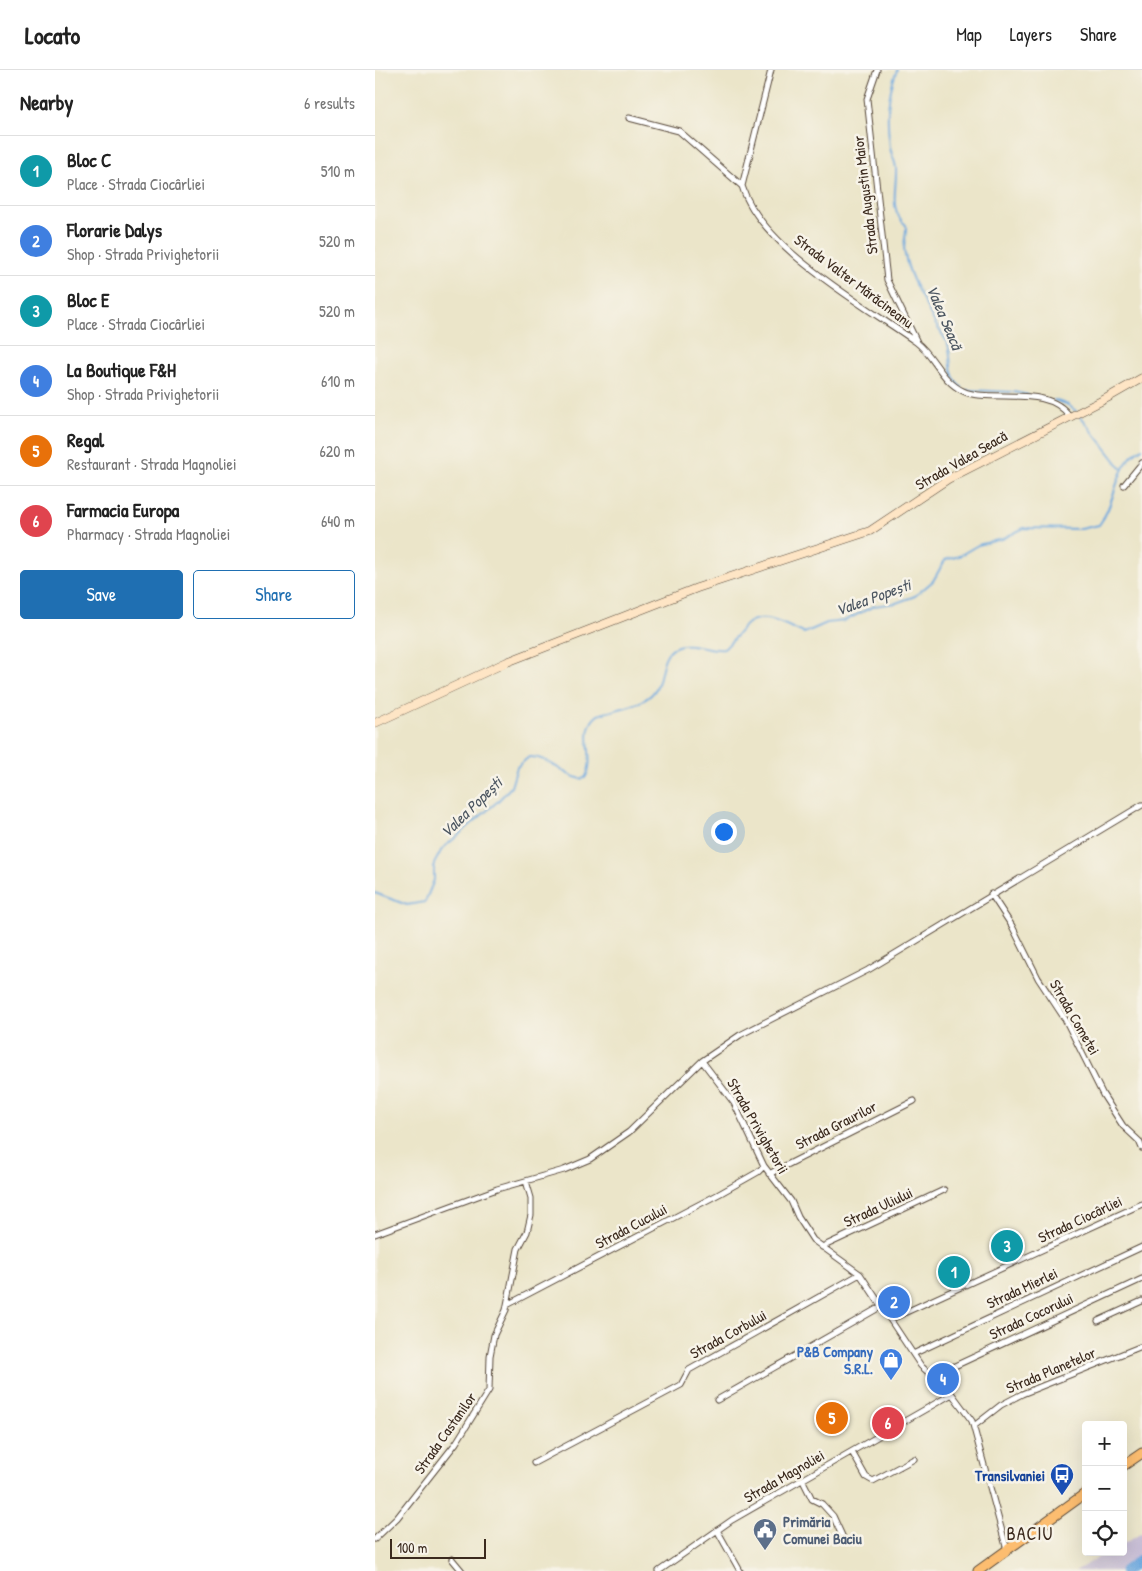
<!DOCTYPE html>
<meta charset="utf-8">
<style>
body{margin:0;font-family:"Patrick Hand",sans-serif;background:#f6f6f6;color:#222}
.controls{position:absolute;right:15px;bottom:15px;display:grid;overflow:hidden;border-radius:5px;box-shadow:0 5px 20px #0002}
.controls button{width:45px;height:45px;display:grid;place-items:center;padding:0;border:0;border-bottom:1px solid #e0e0e0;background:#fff;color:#222;font:25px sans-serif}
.scale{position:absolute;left:15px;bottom:12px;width:96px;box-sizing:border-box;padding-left:5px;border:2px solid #3b2a1e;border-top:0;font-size:14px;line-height:18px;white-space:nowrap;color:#3b2a1e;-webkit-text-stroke:4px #f7f3e8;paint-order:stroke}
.you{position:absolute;left:348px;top:761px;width:18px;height:18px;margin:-12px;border:4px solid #fff;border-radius:50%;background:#1a73e8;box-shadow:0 0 0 8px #1a73e833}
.badge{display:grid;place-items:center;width:32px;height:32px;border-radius:50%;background:#1f6fb2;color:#fff;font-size:16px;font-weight:700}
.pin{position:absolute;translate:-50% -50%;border:2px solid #fff;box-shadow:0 1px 5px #0006}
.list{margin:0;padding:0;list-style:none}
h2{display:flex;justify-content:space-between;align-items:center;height:65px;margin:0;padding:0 20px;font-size:21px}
h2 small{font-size:16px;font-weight:400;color:#767676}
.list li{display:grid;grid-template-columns:32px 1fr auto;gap:15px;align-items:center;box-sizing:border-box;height:70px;padding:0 20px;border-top:1px solid #e0e0e0}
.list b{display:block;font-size:19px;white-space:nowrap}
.list p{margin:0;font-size:16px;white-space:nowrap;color:#767676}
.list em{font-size:16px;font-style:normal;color:#767676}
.actions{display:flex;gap:10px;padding:15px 20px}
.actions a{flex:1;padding:11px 0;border:1px solid #1f6fb2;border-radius:5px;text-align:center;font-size:18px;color:#1f6fb2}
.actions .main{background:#1f6fb2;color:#fff}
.icon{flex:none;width:28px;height:28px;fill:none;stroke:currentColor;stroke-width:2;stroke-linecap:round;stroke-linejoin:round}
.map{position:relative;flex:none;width:767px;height:1501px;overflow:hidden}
header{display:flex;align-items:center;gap:30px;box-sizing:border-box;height:70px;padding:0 25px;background:#fff;border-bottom:1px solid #e0e0e0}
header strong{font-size:24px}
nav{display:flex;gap:28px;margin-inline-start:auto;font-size:18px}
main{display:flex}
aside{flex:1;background:#fff}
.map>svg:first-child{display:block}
</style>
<header>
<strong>Locato</strong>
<nav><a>Map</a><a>Layers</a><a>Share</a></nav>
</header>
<main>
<aside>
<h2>Nearby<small>6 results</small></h2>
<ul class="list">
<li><span class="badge" style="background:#0f9aa8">1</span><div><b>Bloc C</b><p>Place · Strada Ciocârliei</p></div><em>510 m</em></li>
<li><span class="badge" style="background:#3f7fe0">2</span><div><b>Florarie Dalys</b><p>Shop · Strada Privighetorii</p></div><em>520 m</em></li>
<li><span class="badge" style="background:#0f9aa8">3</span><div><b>Bloc E</b><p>Place · Strada Ciocârliei</p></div><em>520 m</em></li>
<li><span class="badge" style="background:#3f7fe0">4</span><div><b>La Boutique F&amp;H</b><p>Shop · Strada Privighetorii</p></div><em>610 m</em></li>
<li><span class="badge" style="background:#e8710a">5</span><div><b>Regal</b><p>Restaurant · Strada Magnoliei</p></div><em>620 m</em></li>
<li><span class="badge" style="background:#e0444e">6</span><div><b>Farmacia Europa</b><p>Pharmacy · Strada Magnoliei</p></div><em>640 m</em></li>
</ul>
<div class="actions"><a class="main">Save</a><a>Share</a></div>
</aside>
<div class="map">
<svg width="767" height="1501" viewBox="0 0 767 1501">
<rect width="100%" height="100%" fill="#f7f3e8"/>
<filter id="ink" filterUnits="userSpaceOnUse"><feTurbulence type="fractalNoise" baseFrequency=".02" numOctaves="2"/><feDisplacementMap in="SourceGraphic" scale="10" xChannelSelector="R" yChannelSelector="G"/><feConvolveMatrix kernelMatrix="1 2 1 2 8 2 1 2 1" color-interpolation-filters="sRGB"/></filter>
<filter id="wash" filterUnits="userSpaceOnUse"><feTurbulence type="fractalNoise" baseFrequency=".0096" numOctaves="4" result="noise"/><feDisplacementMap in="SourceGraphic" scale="20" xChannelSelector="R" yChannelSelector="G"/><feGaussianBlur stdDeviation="1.12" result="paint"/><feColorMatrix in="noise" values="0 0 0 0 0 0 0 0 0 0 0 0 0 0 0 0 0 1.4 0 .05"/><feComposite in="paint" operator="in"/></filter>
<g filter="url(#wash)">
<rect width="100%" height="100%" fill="#ebe5c9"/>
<path fill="#c9bfd7" d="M 767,1463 L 767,1501 L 700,1501 L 733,1482 L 748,1482 L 748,1474 Z"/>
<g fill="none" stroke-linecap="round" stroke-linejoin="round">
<path stroke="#6da8de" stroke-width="2" d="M 522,0 C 512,26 511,49 515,77 C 516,85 521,91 521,99 C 522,119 513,140 531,155 C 532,165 527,174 530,185 C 534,208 550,233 561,255 C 565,261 570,268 573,274 C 577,289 573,306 586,317
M 592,320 L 639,322 L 654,325
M 679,330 L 693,335 L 701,341
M 704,344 L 746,398
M 0,823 L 32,835 L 50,832 L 59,810 L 59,794 L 67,779 L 122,732 L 136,717 L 142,697 L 154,687 C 175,685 193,712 210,708 C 223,688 202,661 223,645 C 240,639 264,637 277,624 C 289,613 283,585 300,577 C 314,570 334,581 349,579 C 356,573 368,556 373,553 C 390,541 413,557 429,563 L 452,553 L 469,551 L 499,536 L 521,533 L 540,526 L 558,511 L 570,490 L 584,486 L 603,475 L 627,469 L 649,458 L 706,459 L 724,455 C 743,430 738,396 767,378"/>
<path stroke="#6da8de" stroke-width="11" d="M 750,1501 L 767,1489"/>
</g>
</g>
<g filter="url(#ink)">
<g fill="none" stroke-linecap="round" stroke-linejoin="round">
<g stroke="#554638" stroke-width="7">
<path id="street" d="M 396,0 L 367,116 C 386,178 489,235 541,272 C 559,285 566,311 588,321 C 615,334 674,313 695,347
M 502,0 L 492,29 L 512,210 L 542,272
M 254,48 L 304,61 L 367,116
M 749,415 L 767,393
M 616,824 L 637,856 L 663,908 L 690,949 L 728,1025 L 748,1056 L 764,1071 L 767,1078
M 327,991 L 359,1033 L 389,1096 L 416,1131 L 423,1147 L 438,1170 L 485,1204 L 546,1296 L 577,1324 L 597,1351 L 632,1480
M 394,1104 L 539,1031
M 0,1164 L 122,1119 L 189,1100 L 215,1089 L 254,1062 L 327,991 L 365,965 L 493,900 L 767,735
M 447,1177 L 569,1120
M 132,1235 L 344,1124 L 383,1102 L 389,1096
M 516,1249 L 767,1134
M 723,1251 L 767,1231
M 538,1284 L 767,1177
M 556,1307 L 767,1209
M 342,1330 L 507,1236
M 599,1356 L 626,1335 L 647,1324 L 767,1276
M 477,1382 L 491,1407 L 498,1411 L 539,1389
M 159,1393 L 306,1315 L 314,1300 L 485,1204
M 427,1409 L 437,1429 L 447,1434 L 458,1446 L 469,1470
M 342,1460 L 365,1501
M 0,1469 L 22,1448 L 81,1373 L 114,1320 L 115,1286 L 119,1265 L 131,1240 L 143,1179 L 152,1162 L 156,1145 L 156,1128 L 151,1111
M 77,1489 L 87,1501
M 284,1501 L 357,1450 L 577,1324"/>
</g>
<g stroke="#554638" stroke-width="9">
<path id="secondary" d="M 0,653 L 132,592 L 322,518 L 495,461 L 573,409 L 732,328 L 767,308"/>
</g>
<g stroke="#554638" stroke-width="11">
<path id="primary" d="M 748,1396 L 767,1383
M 603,1501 L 711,1423"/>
</g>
<use href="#street" stroke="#fff" stroke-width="5"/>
<use href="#secondary" stroke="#fee5c5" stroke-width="8"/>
<use href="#primary" stroke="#fcbd6f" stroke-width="9"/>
</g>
</g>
<defs>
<g id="shop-pin" transform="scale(1.25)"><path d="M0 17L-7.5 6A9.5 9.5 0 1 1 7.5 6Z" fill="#3f7fe0" stroke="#f7f3e8"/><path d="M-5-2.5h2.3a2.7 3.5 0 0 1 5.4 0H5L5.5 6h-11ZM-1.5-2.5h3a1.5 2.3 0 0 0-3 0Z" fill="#fff"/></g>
<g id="bus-pin" transform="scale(1.25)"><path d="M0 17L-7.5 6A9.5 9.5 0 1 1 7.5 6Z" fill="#1a4fb4" stroke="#f7f3e8"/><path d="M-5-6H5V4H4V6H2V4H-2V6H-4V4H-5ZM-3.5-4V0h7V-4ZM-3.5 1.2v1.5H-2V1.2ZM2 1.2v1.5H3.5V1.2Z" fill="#fff"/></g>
<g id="civic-pin" transform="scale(1.25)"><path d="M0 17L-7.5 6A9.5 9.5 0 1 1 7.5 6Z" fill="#5c6f8a" stroke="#f7f3e8"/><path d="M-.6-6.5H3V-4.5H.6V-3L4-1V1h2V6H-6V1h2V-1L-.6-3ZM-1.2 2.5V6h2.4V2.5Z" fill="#fff"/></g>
</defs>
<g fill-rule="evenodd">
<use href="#shop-pin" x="516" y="1290"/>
<use href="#bus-pin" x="687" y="1405"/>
<use href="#civic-pin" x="390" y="1460"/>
</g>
<g text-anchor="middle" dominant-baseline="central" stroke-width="5" stroke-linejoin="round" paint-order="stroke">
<g font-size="15" fill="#3b2a1e" stroke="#f7f3e8">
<text transform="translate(490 125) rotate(-97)">Strada Augustin Maior</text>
<text transform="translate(479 211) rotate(37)">Strada Valter Mărăcineanu</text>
<text transform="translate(586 390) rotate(-30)">Strada Valea Seacă</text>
<text transform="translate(700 947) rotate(60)">Strada Cometei</text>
<text transform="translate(461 1055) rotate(-27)">Strada Graurilor</text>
<text transform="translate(383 1056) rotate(60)">Strada Privighetorii</text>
<text transform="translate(503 1137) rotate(-25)">Strada Uliului</text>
<text transform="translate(705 1149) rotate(-25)">Strada Ciocârliei</text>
<text transform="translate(256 1156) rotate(-28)">Strada Cucului</text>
<text transform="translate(647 1218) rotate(-25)">Strada Mierlei</text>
<text transform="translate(656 1246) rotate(-25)">Strada Cocorului</text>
<text transform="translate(353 1264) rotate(-29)">Strada Corbului</text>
<text transform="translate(676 1300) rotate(-23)">Strada Planetelor</text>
<text transform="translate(70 1363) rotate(-55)">Strada Castanilor</text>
<text transform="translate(409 1406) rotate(-30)">Strada Magnoliei</text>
</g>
<g font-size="15" font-weight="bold" fill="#366cbe" stroke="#f7f3e8" text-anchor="end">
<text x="498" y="1281">P&amp;B Company<tspan x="498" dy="17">S.R.L.</tspan></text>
</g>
<g font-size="15" font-weight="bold" fill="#164399" stroke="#f7f3e8" text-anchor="end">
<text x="670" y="1405">Transilvaniei</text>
</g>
<g font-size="15" font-weight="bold" fill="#4e5e75" stroke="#f7f3e8" text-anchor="start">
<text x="408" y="1451">Primăria<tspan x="408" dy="17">Comunei Baciu</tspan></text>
</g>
<g font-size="16" font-style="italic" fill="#4c5661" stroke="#f7f3e8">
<text transform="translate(570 247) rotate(67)">Valea Seacă</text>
<text transform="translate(498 527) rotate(-20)">Valea Popești</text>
<text transform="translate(96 737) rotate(-44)">Valea Popești</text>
</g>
<g font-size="18" letter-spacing="1" fill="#3b2a1e" stroke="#f7f3e8">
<text x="655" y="1463">BACIU</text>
</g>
</g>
</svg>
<div class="controls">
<button>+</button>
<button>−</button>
<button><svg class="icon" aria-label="locate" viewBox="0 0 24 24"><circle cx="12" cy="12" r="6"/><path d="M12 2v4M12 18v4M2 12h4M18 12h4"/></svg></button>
</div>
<div class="scale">100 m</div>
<div class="you"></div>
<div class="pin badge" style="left:579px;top:1202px;background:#0f9aa8">1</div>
<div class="pin badge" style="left:519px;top:1232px;background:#3f7fe0">2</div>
<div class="pin badge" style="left:632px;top:1176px;background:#0f9aa8">3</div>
<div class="pin badge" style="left:568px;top:1309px;background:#3f7fe0">4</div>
<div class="pin badge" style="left:457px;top:1348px;background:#e8710a">5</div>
<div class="pin badge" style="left:513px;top:1353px;background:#e0444e">6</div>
</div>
</main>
